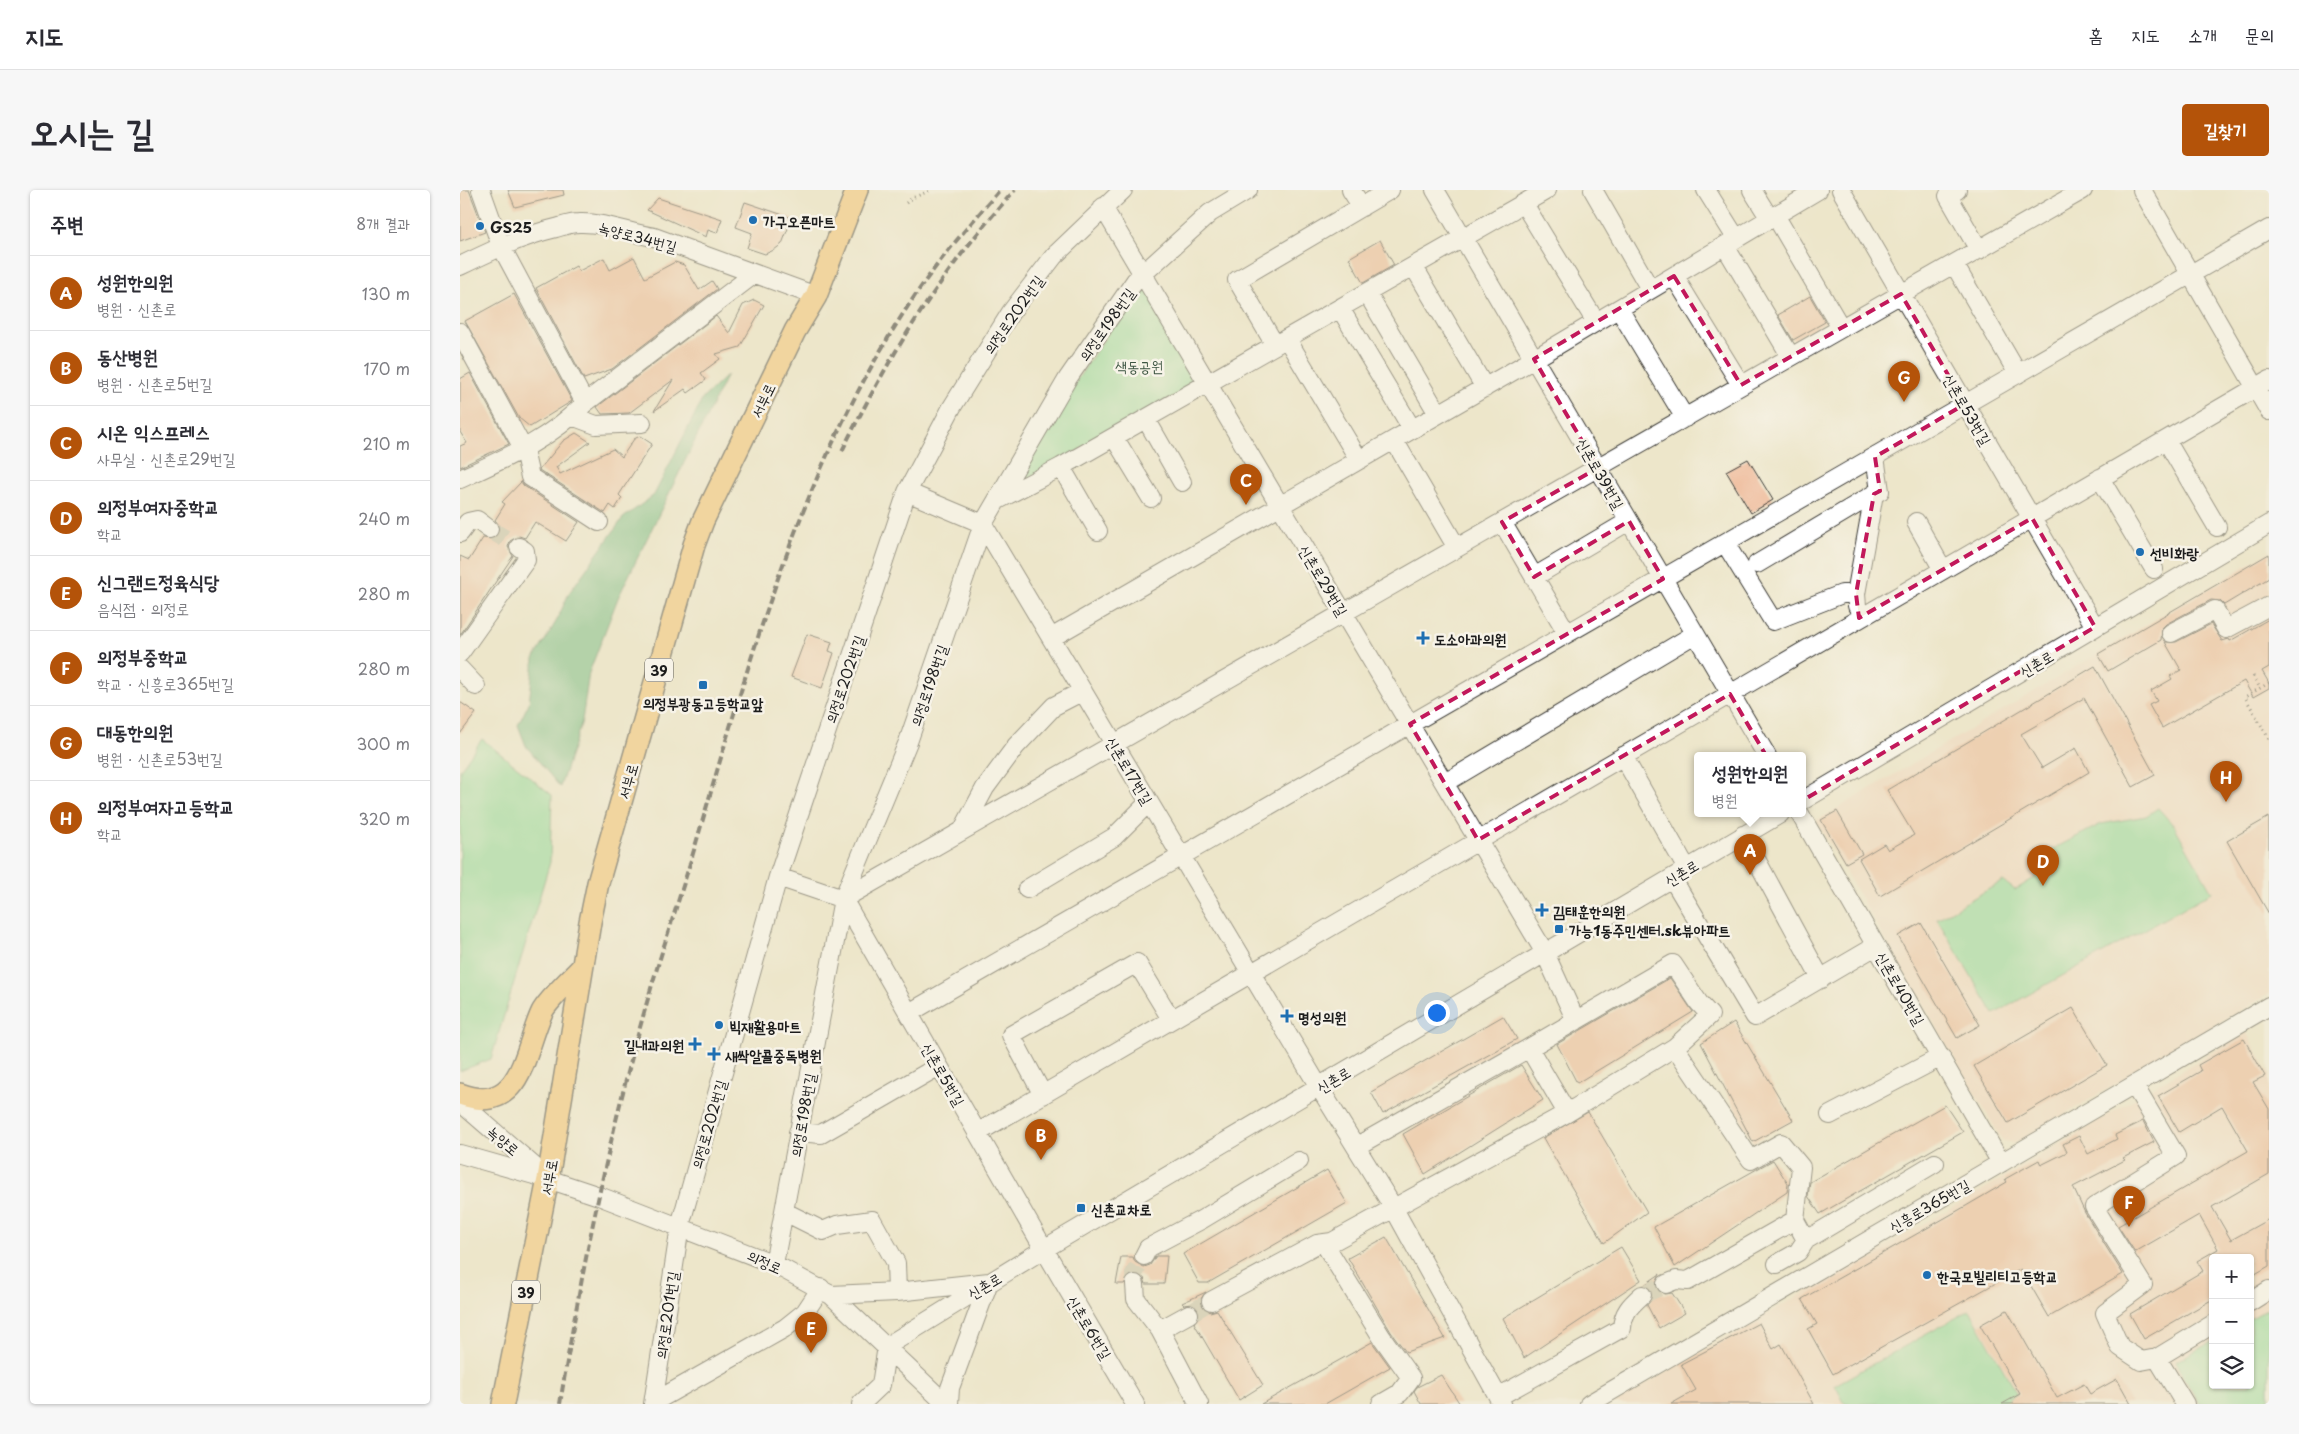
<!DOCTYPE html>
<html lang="ko">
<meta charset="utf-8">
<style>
body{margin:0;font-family:"Playpen Sans","Poor Story",sans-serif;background:#f7f7f7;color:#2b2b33}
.controls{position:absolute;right:15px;bottom:15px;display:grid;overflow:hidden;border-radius:5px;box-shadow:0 1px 4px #0004}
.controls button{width:45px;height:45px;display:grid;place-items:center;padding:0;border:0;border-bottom:1px solid #e1e1e2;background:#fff;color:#2b2b33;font:25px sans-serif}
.you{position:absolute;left:976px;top:822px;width:18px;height:18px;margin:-12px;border:4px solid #fff;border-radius:50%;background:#1a73e8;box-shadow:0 0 0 8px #1a73e833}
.badge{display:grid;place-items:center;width:32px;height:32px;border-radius:50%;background:#b45309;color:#fff;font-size:16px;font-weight:700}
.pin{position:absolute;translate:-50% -41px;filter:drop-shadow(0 1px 2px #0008)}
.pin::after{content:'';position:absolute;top:26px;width:18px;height:15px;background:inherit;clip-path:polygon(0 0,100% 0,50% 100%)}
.popup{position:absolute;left:1234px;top:562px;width:112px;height:65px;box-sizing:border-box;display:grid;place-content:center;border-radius:5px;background:#fff;filter:drop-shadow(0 1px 4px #0005);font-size:16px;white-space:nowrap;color:#7c7c81}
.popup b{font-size:19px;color:#2b2b33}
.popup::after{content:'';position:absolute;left:50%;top:100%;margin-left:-10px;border:10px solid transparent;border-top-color:#fff}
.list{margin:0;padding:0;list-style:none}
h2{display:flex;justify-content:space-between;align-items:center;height:65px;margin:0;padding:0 20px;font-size:21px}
h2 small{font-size:16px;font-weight:400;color:#7c7c81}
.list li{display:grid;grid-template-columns:32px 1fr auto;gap:15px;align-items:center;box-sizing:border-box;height:75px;padding:0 20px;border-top:1px solid #e1e1e2}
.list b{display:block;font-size:19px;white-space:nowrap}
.list p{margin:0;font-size:16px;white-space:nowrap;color:#7c7c81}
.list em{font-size:16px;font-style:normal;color:#7c7c81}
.icon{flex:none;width:28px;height:28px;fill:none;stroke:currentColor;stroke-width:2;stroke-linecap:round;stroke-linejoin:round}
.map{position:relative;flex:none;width:1809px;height:1214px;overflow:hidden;border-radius:5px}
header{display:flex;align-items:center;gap:30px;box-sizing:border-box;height:70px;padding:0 25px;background:#fff;border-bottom:1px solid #e1e1e2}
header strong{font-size:24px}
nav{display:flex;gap:28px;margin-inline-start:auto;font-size:18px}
.intro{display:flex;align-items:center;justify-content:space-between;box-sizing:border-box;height:120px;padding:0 30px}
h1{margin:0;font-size:35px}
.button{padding:12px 22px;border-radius:5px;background:#b45309;color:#fff;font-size:18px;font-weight:700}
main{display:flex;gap:30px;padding:0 30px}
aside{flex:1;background:#fff;border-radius:5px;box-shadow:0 1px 4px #0004}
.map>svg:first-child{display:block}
</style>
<header>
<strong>지도</strong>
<nav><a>홈</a><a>지도</a><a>소개</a><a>문의</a></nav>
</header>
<div class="intro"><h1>오시는 길</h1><a class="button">길찾기</a></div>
<main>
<aside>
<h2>주변<small>8개 결과</small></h2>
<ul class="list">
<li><span class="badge">A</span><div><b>성원한의원</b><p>병원 · 신촌로</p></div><em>130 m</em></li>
<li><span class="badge">B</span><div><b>동산병원</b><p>병원 · 신촌로5번길</p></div><em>170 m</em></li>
<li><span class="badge">C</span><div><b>시온 익스프레스</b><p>사무실 · 신촌로29번길</p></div><em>210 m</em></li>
<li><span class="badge">D</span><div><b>의정부여자중학교</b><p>학교</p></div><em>240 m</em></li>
<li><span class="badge">E</span><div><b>신그랜드정육식당</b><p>음식점 · 의정로</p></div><em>280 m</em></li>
<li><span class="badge">F</span><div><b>의정부중학교</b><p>학교 · 신흥로365번길</p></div><em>280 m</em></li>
<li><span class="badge">G</span><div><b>대동한의원</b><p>병원 · 신촌로53번길</p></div><em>300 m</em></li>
<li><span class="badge">H</span><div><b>의정부여자고등학교</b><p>학교</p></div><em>320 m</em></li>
</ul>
</aside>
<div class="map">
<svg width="1809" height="1214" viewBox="0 0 1809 1214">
<rect width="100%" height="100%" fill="#f7f3e8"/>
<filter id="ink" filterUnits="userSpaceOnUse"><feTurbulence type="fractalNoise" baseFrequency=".02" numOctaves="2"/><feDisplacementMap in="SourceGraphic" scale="10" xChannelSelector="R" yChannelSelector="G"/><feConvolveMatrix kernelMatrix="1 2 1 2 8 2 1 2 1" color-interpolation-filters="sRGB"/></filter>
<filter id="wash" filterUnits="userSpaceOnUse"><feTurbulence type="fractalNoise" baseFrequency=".0096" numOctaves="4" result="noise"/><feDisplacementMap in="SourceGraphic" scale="20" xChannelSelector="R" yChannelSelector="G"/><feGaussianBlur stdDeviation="1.12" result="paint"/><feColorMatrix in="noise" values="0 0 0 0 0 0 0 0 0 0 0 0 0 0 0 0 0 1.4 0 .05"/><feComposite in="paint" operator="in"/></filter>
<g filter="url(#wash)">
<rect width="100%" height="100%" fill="#ede6ca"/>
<path fill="#f2d5be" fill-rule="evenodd" d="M 1809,362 L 1809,804 L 1554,954 L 1542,950 L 1356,631 Z
M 1786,842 L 1809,884 L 1809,1214 L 1150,1214 L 1511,1007 ZM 1753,1068 L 1790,1068 L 1790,1195 L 1753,1195 Z"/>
<path fill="#8bda99" stroke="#547b5a" d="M 686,92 L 741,191 L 554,297 L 595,223 L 678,98 Z
M 22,549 L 92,605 L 90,672 L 31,869 L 0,881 L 0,580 Z
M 1698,618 L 1715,637 L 1752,702 L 1534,824 L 1477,729 L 1543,691 L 1555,700 L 1576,687 L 1572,670 L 1641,634 L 1686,626 Z
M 1809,1118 L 1809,1214 L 1739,1214 L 1715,1172 L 1753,1151 L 1753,1195 L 1790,1195 L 1790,1129 Z
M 1510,1120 L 1557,1204 L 1549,1208 L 1551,1213 L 1385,1214 L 1375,1195 Z"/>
<path fill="#70ba81" stroke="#466b4e" d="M 267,185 L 158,408 L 129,483 L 122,531 L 100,597 L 66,556 L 58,535 L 69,513 L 74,469 L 97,430 L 109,403 L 163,328 L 194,305 L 243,208 Z"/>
<g id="blocks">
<path fill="#eeb593" d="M 0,0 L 9,0 L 25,42 L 0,51 Z
M 48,0 L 103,0 L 104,5 L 55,17 Z
M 198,8 L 262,29 L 257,43 L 248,40 L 246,47 L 187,20 Z
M 285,12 L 332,28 L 322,54 L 314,60 L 305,64 L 287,58 L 292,43 L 276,37 Z
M 920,50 L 934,75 L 903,93 L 889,68 Z
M 174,67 L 185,88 L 215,72 L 224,75 L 239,100 L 252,91 L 257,99 L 152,179 L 124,189 L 76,98 L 116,76 L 119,81 L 144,68 L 150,80 Z
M 54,104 L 112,211 L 70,237 L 59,228 L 5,131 Z
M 1350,106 L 1365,132 L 1333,150 L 1318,125 Z
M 294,110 L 304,115 L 280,157 L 256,164 L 260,169 L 241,183 L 246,190 L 228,203 L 225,199 L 194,221 L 213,190 L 169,223 L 142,224 L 137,217 L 256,126 L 269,143 L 283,115 Z
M 10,183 L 49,254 L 0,277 L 0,256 L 7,253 L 0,242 L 0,189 Z
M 116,243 L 130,252 L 96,277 L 100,284 L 153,259 L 162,267 L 174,249 L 180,246 L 192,254 L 159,305 L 162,308 L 155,319 L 150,315 L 145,323 L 79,280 L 103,251 Z
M 1288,269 L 1313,310 L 1291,323 L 1266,281 Z
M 61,292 L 64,296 L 119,332 L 106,351 L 75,332 L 65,348 L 59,346 L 50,351 L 48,357 L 53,366 L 0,445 L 0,366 L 9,370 L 23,348 L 33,349 L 37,346 L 39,335 L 35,330 L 45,314 L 42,312 Z
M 1809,364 L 1809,388 L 1764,415 L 1760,411 L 1751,410 L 1706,434 L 1702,438 L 1701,450 L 1648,481 L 1638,464 Z
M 1809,429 L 1809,477 L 1802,481 L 1809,493 L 1809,498 L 1793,507 L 1784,491 L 1702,538 L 1689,515 L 1697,511 L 1691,501 L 1712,489 L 1710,486 L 1721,480 L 1705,452 L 1716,452 L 1751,434 L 1762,451 L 1769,449 L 1770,451 Z
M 347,444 L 372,452 L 369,461 L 374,463 L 362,498 L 331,487 Z
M 1635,476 L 1695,585 L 1673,597 L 1624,508 L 1561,544 L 1582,578 L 1616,558 L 1629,582 L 1420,706 L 1399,669 L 1424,654 L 1428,660 L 1454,645 L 1427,600 Z
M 0,512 L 16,523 L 0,544 Z
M 1377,621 L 1402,664 L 1386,673 L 1361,630 Z
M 1809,627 L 1809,724 L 1767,651 Z
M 1461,733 L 1520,835 L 1497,848 L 1438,746 Z
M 1210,788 L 1233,822 L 1117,893 L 1097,854 Z
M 1613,818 L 1647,875 L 1548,933 L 1514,876 Z
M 1043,826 L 1057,849 L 923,924 L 911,902 Z
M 1274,832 L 1333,930 L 1293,952 L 1241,853 Z
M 1784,849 L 1805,886 L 1793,892 L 1809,919 L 1809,984 L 1752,1017 L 1771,1050 L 1809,1029 L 1809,1076 L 1790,1087 L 1790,1068 L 1753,1068 L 1753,1109 L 1684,1149 L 1670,1124 L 1743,1081 L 1737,1071 L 1758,1059 L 1739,1025 L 1675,1062 L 1658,1036 L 1788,961 L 1762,916 L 1719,942 L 1698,906 L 1741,881 L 1738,875 Z
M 1061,875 L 1083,910 L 965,984 L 943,944 Z
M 1485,915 L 1503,942 L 1360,1024 L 1348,1006 L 1350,992 Z
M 1128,922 L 1187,1022 L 1144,1053 L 1083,948 Z
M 1683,931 L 1694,952 L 1663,968 L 1665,970 L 1613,997 L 1625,1023 L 1663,1084 L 1589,1127 L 1561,1079 L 1373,1184 L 1348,1139 L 1357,1134 L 1342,1109 L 1506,1016 L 1547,992 L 1545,989 L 1579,970 L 1581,975 L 1607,962 L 1603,954 L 1619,946 L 1628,964 L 1657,949 L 1655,945 Z
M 1313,970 L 1328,994 L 1327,1002 L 1215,1077 L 1194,1037 Z
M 867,980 L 887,1013 L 748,1093 L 739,1093 L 723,1064 Z
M 926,1047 L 985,1148 L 946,1162 L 931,1142 L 888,1068 Z
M 1161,1057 L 1181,1090 L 1064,1168 L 1043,1128 Z
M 696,1066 L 707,1066 L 704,1094 L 686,1094 L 684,1088 L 675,1083 L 669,1086 L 664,1094 L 656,1094 L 661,1067 L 673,1067 L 675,1072 L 684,1077 L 690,1075 Z
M 1200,1084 L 1196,1092 L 1196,1098 L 1204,1104 L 1212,1103 L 1225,1123 L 1199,1138 L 1187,1115 L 1192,1109 L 1192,1102 L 1189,1098 L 1184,1095 Z
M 746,1102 L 740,1110 L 742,1116 L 750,1122 L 757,1120 L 803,1195 L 779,1210 L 734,1133 L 740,1125 L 738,1118 L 734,1115 L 724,1115 L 722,1113 Z
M 1547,1120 L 1597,1208 L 1624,1194 L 1630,1204 L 1657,1189 L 1671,1214 L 1542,1214 L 1560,1204 L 1520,1135 Z
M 1299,1133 L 1313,1159 L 1321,1154 L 1354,1214 L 1211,1214 L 1236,1200 L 1221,1174 Z
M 912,1152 L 930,1177 L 865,1214 L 801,1214 Z
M 981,1185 L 1000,1214 L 961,1214 L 954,1201 L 957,1197 Z"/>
</g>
</g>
<g filter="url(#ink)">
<use href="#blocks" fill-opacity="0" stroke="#3b3a36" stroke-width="1"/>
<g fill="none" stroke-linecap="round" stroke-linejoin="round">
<path stroke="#c3bea7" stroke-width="18" stroke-dasharray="18 9" stroke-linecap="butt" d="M 29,339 L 59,357
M 675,1094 L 674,1084 L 684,1066
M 1182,1105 L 1206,1094
M 729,1124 L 751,1111"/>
<g stroke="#3b3a36" stroke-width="20">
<path id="minor" d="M 21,0 L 41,56 L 125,213
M 891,0 L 902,17
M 975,0 L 1307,566
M 1133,0 L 1190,99
M 1246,0 L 1276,48
M 1292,0 L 1310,29
M 1381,0 L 1635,437
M 1497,0 L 1488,6 L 1519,60
M 1682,0 L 1809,221
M 1064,14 L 1136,132
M 643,17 L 1085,763 L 1116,831
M 1315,25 L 1381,138
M 1265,56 L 1331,167
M 1494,74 L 1558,184
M 0,76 C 31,61 62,46 96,38 C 103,36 111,33 119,33 C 145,32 168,43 194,47 L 356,106
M 954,77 L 1025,198
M 1214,86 L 1281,195
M 907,103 L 978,224
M 880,118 L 952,239
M 1159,119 L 1225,228
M 0,142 L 64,260 L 70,287 L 139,332
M 827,149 L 899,270
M 815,155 L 777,90 L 930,0
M 112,226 L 136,235 L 182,233
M 686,229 L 722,292
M 654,247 L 691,308
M 934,250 L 997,358
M 1706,250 L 1757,337
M 601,277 L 638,341
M 1640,288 L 1694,379
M 0,289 C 46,268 89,250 125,213 L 293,85
M 447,302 L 523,334 L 859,897 L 933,1017 L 1042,1214
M 538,310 L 601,277 L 1087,0
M 1042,332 L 1107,443
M 1456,332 L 1483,380
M 0,343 L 8,332 L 17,330 L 29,339
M 1265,353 L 1313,431 L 1382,404 L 1396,404
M 1297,374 L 1414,304
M 1074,387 L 1169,331
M 1397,416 L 1396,404 L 1414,304 L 1420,301 L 1415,267
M 1711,443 L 1755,420 L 1766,439 L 1809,416
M 591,448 L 1074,169 L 1358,0
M 0,463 L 66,370 L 65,361 L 59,357
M 0,479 L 16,496
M 1163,566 L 1227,679
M 985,593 L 1235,444
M 1342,611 L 1809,334
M 1340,624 L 1541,973
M 502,641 L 525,598 L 556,556 L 594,516 L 623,501
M 1283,645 L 1361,789
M 318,687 L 383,709 L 1623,0
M 1212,688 L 1295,827 L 1416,756
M 567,699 L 654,647 L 689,612
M 383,709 L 584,1059 L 675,1214
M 449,823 L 1809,39
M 1674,895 L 1716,966 L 1634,1017 L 1683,1095 L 1645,1123 L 1660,1157 L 1681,1171 L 1697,1168 L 1753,1134
M 583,905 L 551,845 L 677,773 L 711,829
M 0,912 L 84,985
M 1107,923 L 1069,858 L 1213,774 L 1239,813 L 1250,825 L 1215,857
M 1370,925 L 1481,867
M 338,942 L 361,944 L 479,876
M 517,943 L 1809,190
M 897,956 L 1069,858
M 0,964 L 88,989 L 139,1006 L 314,1074 L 371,1105 L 486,1214
M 325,1022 L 363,1041 L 377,1035 L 412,1030 L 436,1073 L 437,1102
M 1335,1030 L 1346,1050 L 1475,973
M 864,1053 L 921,1146 L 951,1188 L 940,1203 L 921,1214
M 684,1066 L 688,1058 L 741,1030 L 839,971
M 314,1074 L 383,709 L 448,552 L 523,334 L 608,188 L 675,91 L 750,23 L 788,0
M 1317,1074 L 1338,1062 L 1346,1050
M 675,1094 L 676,1109 L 700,1140 L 739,1214
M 371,1105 L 437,1102 L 529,1092 L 490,1198 L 489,1214
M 751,1111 L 857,1054 L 872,1052 L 1107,923 L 1215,857 L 1291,970 L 1321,953 L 1341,977 L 1335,1030 L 1228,1091 L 1216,1090 L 1206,1094
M 1790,1112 L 1809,1100
M 700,1140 L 729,1124
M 427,1156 L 584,1059 L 1320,624
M 1697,1168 L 1725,1214
M 1038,1207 L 1162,1138 C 1163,1122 1171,1115 1182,1105
M 194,1212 L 325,1138 L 345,1122 L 361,1098
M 193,1214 L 220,1036 L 318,687 L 447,302 L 492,217 L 551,122 L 594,66 L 663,0
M 401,1214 L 421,1195 L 427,1156
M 1129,1214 L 1809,816"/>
</g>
<g stroke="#3b3a36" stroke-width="24">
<path id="major" d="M 0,904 C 62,927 64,860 82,822 C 88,810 113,787 123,776
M 43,1214 L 88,989 L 130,732 L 138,693 L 234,355 L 243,331 L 335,141 L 356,106 L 397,0"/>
</g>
<path stroke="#3b3a36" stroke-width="3" stroke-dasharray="1 4" stroke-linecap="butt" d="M 446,13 L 452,8 L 472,0
M 1793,486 L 1800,498
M 1809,493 L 1785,507 L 1809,549"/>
<use href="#minor" stroke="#fff" stroke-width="18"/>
<use href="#major" stroke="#f6c06b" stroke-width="21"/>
<path stroke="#1c1c1c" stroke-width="4" stroke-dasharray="8 4" stroke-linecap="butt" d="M 382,261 C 429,165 483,79 555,0
M 100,1214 C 121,1083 148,951 184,823 C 199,768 218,714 234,660 C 289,472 341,278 450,113 C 477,72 508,36 540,0"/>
</g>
</g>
<path d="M0 0H1809V1214H0ZM 1214,86 L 1281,195 L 1441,104 L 1505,214 L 1415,267 L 1420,301 L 1414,304 L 1396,404 L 1399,428 L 1572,328 L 1635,437 L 1335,615 L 1270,504 L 1018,650 L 950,534 L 1203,389 L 1169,331 L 1074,387 L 1042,332 L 1138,278 L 1074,169 Z" fill="#ede6ca" fill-opacity=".55" fill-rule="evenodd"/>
<path fill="none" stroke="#c2185b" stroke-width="4" stroke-dasharray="10 6" stroke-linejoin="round" d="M 1214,86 L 1281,195 L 1441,104 L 1505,214 L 1415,267 L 1420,301 L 1414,304 L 1396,404 L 1399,428 L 1572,328 L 1635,437 L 1335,615 L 1270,504 L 1018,650 L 950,534 L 1203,389 L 1169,331 L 1074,387 L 1042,332 L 1138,278 L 1074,169 Z"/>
<g fill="#1f6fb2" stroke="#f7f3e8" stroke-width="2">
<circle cx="293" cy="30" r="5"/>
<circle cx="20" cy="36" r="5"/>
<circle cx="1680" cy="362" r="5"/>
<path d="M960.5 440.5h5v5h5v5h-5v5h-5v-5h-5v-5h5z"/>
<rect x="238" y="490" width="10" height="10" rx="2.5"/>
<path d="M1079.5 712.5h5v5h5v5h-5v5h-5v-5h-5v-5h5z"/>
<rect x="1094" y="734" width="10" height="10" rx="2.5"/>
<path d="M824.5 818.5h5v5h5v5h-5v5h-5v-5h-5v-5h5z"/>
<circle cx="259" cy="835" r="5"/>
<path d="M232.5 846.5h5v5h5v5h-5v5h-5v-5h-5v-5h5z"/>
<path d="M251.5 856.5h5v5h5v5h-5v5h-5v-5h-5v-5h5z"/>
<rect x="616" y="1013" width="10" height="10" rx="2.5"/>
<circle cx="1467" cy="1085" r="5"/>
</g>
<g text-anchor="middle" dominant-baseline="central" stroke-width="5" stroke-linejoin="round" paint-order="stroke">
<g fill="#f7f3e8" stroke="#5e5c59" stroke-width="1">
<rect x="185" y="468.5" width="28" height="23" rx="4"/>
<rect x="52" y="1090.5" width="28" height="23" rx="4"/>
</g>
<g font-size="14" font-weight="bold" fill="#1c1c1c">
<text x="199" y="480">39</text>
<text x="66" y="1102">39</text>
</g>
<g font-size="15" font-weight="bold" fill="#1c1c1c" stroke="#f7f3e8" text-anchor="start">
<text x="303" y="30">가구오픈마트</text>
<text x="30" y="36">GS25</text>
<text x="1690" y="362">선비화랑</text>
<text x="974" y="448">도소아과의원</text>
<text x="243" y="512" text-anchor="middle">의정부광동고등학교앞</text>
<text x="1093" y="720">김태훈한의원</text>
<text x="1109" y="739">가능1동주민센터.sk뷰아파트</text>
<text x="838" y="826">명성의원</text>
<text x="269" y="835">빅재활용마트</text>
<text x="224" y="854" text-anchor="end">길내과의원</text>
<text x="265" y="864">새싹알콜중독병원</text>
<text x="631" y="1018">신촌교차로</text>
<text x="1477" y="1085">한국모빌리티고등학교</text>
</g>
<g font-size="15" fill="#1c1c1c" stroke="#f7f3e8">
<text transform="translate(178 46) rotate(15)">녹양로34번길</text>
<text transform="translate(553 124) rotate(-55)">의정로202번길</text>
<text transform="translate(646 134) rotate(-55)">의정로198번길</text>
<text transform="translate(302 210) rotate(-64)">서부로</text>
<text transform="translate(1508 219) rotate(60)">신촌로53번길</text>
<text transform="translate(1141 283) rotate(60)">신촌로39번길</text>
<text transform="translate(864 390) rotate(59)">신촌로29번길</text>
<text transform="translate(1576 473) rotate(-31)">신촌로</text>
<text transform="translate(384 489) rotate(-71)">의정로202번길</text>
<text transform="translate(468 495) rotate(-71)">의정로198번길</text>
<text transform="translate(670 580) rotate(59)">신촌로17번길</text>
<text transform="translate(167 591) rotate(-74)">서부로</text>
<text transform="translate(1221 682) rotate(-31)">신촌로</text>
<text transform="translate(1441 798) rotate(60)">신촌로40번길</text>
<text transform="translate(484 884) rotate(60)">신촌로5번길</text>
<text transform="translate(873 889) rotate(-31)">신촌로</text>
<text transform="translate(342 925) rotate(-80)">의정로198번길</text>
<text transform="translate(248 934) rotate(-74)">의정로202번길</text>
<text transform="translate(44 950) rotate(41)">녹양로</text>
<text transform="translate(88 987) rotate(-80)">서부로</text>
<text transform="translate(1469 1015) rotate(-30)">신흥로365번길</text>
<text transform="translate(305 1071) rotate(24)">의정로</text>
<text transform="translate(524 1095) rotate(-31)">신촌로</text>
<text transform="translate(206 1125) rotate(-82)">의정로201번길</text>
<text transform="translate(630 1137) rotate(59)">신촌로6번길</text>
</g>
<g font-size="15" fill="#3d5542" stroke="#f7f3e8">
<text x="679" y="175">색동공원</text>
</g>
</g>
</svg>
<div class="controls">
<button>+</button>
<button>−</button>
<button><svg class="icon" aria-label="layers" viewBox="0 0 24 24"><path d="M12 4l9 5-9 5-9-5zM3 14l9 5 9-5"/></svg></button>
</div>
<div class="you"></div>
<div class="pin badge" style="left:1290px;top:685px">A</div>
<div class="popup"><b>성원한의원</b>병원</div>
<div class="pin badge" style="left:581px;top:970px">B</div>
<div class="pin badge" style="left:786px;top:315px">C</div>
<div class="pin badge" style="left:1583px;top:696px">D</div>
<div class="pin badge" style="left:351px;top:1163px">E</div>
<div class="pin badge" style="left:1669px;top:1037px">F</div>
<div class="pin badge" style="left:1444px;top:212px">G</div>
<div class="pin badge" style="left:1766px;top:612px">H</div>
</div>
</main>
